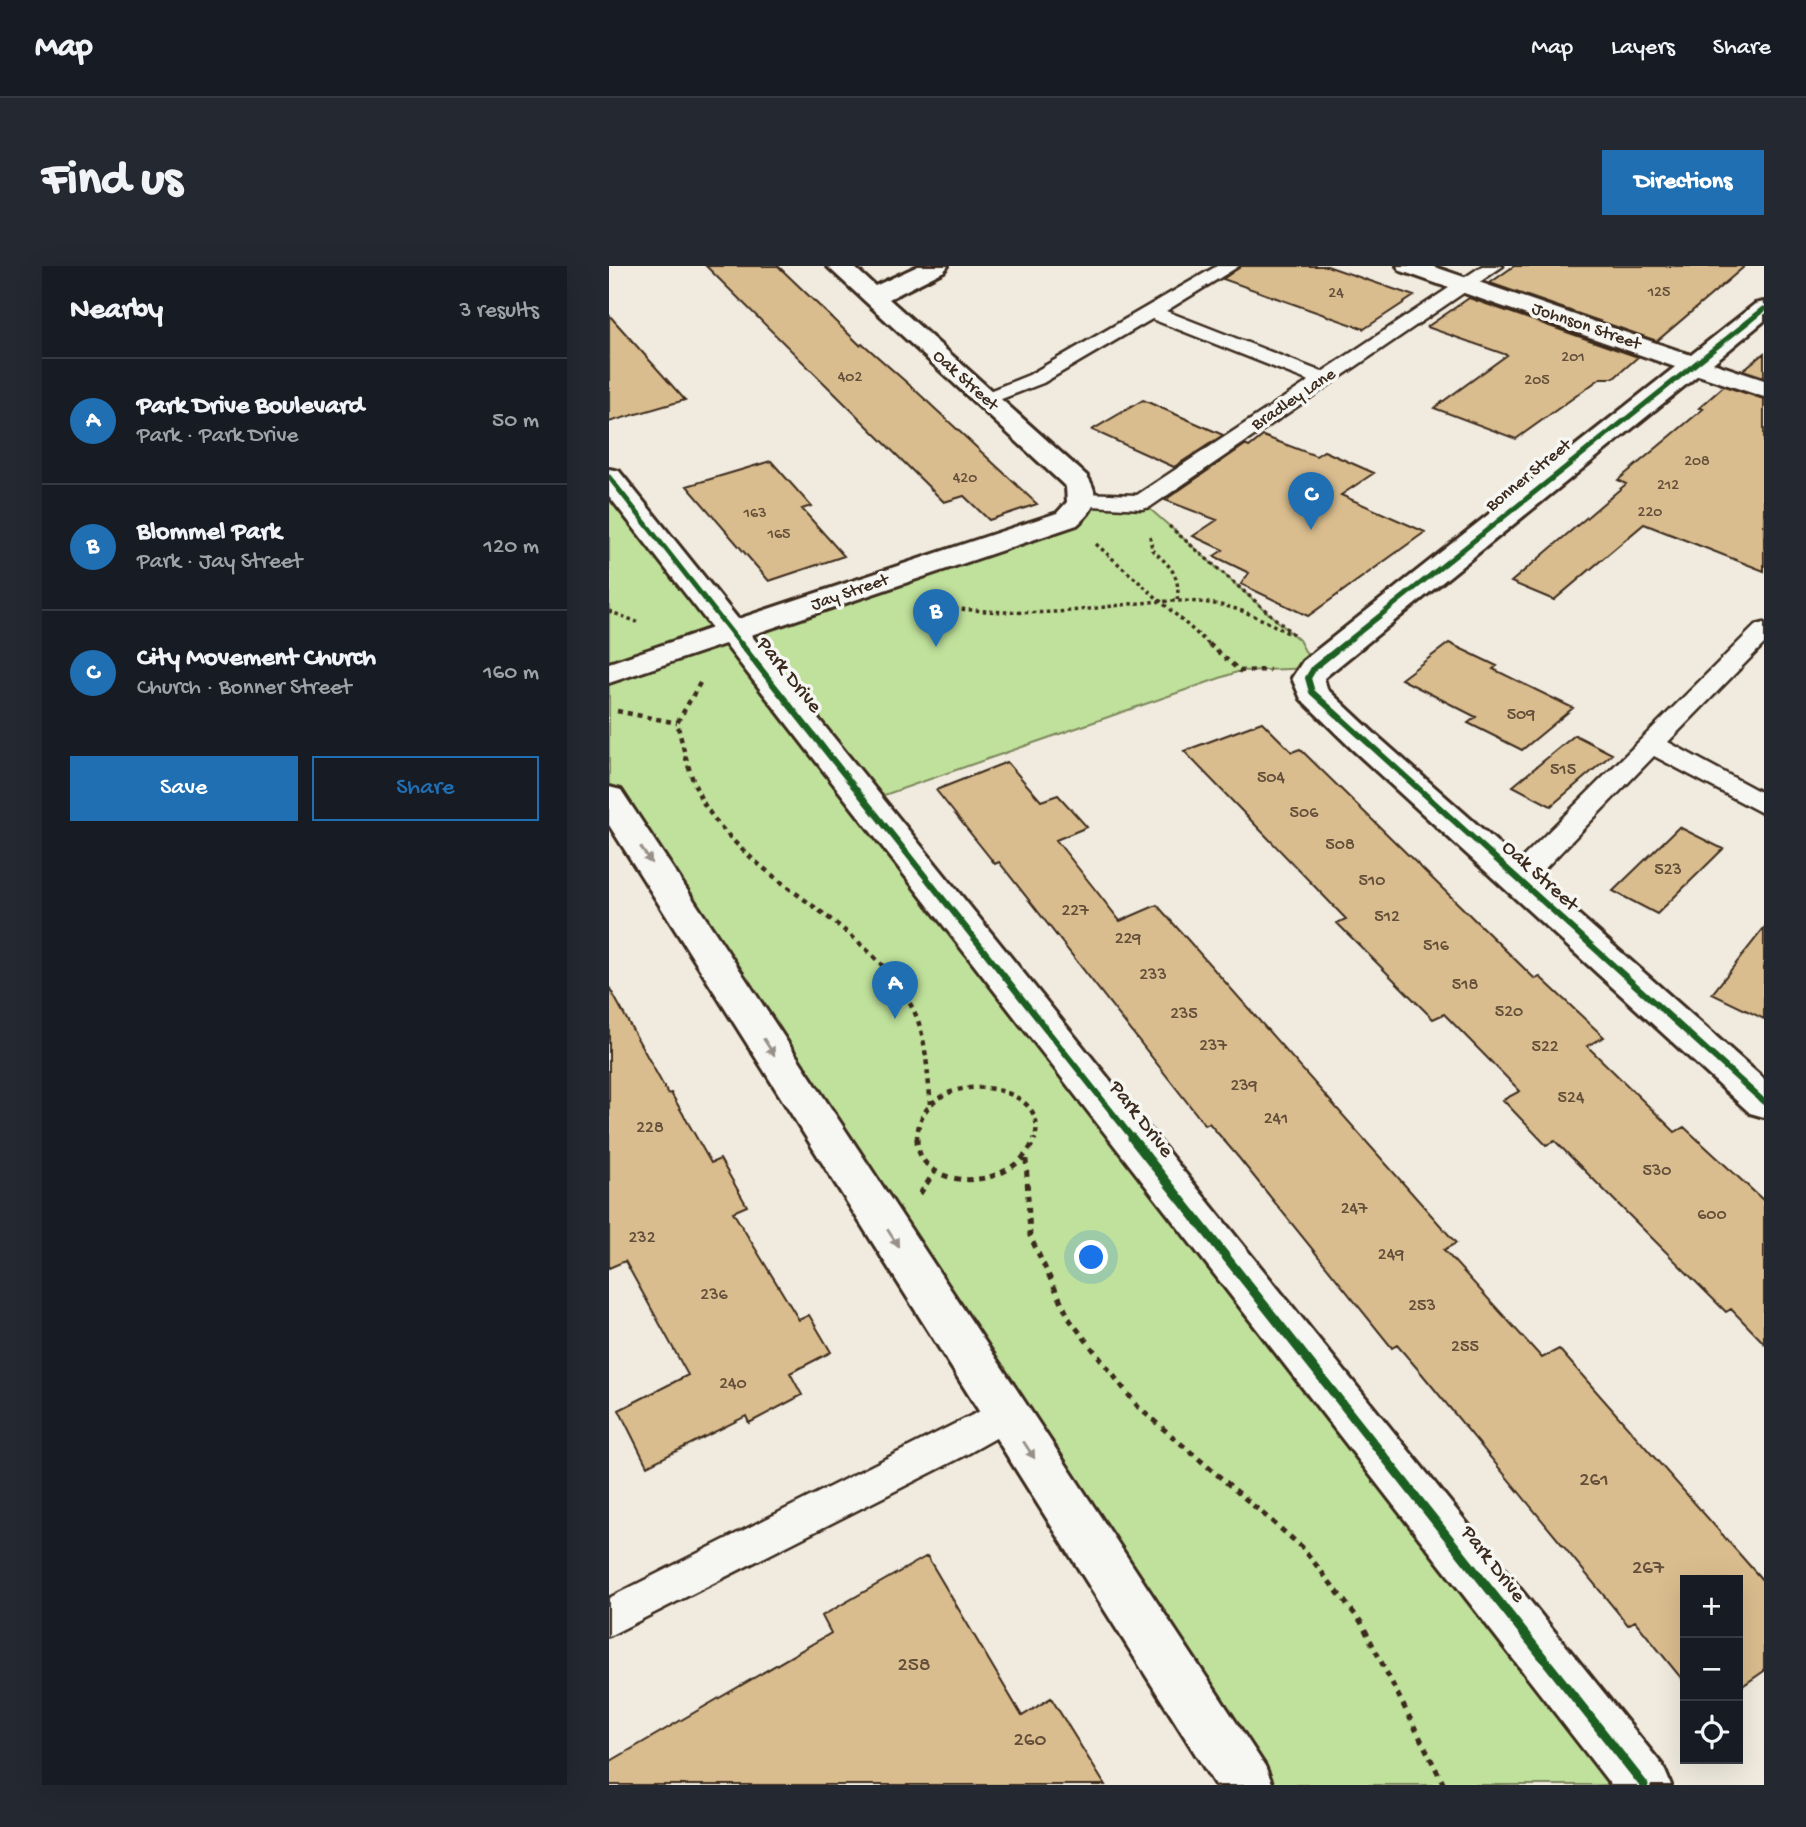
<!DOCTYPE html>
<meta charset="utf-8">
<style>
body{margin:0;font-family:"Gochi Hand",sans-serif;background:#242831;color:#f1f3f6}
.controls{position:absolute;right:21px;bottom:21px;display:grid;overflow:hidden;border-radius:0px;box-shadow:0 7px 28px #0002}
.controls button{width:63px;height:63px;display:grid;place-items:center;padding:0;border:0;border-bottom:2px solid #363941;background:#171b24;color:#f1f3f6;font:35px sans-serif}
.you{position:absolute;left:483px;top:992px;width:24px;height:24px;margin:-18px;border:5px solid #fff;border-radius:50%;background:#1a73e8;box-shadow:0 0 0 10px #1a73e833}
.badge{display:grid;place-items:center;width:46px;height:46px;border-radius:50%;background:#1f6fb2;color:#fff;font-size:23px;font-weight:700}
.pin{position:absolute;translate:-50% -58px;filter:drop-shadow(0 2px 4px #0008)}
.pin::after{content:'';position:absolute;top:37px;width:24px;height:21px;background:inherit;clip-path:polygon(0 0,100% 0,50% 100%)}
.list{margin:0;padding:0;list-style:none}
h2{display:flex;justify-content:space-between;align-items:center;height:91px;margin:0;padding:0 28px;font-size:30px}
h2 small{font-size:23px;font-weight:400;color:#9ea1a6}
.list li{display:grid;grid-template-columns:46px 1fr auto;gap:21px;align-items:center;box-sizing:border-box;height:126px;padding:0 28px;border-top:2px solid #363941}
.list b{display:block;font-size:26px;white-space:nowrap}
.list p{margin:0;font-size:23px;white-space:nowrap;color:#9ea1a6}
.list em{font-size:23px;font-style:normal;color:#9ea1a6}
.actions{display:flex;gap:14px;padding:21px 28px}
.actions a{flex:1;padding:16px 0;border:2px solid #1f6fb2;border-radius:0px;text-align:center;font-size:24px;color:#1f6fb2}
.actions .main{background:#1f6fb2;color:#fff}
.icon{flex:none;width:38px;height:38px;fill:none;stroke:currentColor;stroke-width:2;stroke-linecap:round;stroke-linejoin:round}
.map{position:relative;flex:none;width:1155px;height:1519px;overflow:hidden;border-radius:0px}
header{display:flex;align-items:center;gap:42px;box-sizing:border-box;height:98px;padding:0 35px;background:#171b24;border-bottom:2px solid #363941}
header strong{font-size:33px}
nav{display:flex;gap:38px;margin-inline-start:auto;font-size:24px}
.intro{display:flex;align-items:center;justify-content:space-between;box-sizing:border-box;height:168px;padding:0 42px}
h1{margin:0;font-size:49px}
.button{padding:18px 32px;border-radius:0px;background:#1f6fb2;color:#fff;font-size:24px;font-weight:700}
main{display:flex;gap:42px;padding:0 42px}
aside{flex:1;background:#171b24;border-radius:0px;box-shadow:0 7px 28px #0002}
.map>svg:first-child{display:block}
</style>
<header>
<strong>Map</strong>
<nav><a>Map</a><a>Layers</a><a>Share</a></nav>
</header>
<div class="intro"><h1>Find us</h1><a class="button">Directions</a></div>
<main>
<aside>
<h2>Nearby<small>3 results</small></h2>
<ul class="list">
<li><span class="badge">A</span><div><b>Park Drive Boulevard</b><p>Park · Park Drive</p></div><em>50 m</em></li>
<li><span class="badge">B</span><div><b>Blommel Park</b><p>Park · Jay Street</p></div><em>120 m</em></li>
<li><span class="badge">C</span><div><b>City Movement Church</b><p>Church · Bonner Street</p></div><em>160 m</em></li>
</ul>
<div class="actions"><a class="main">Save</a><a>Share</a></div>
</aside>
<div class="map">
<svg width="1155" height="1519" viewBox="0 0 1155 1519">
<rect width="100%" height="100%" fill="#f0ebde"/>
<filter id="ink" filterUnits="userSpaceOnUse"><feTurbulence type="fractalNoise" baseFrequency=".0143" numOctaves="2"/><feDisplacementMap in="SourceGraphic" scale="14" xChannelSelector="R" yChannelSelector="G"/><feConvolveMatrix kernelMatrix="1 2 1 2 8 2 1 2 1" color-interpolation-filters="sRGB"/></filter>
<g filter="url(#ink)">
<path fill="#bfe19b" stroke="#7d865c" stroke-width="2" d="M 0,211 L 123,367 L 457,253 L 474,234 L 533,236 L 690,374 L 705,402 L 631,405 L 258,535 L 1035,1519 L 637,1519 L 0,532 Z"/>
<path fill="#dabd8e" stroke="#3b2a1e" stroke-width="2" d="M 97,0 L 169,0 L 251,79 L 254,78 L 305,123 L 428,238 L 380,254 L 355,230 L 335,236 Z
M 632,0 L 718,0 L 805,30 L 755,63 L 614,13 Z
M 905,0 L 1136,0 L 1048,75 L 881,17 Z
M 860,32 L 1029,91 L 1005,112 L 992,112 L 907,173 L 825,142 L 898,89 L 818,61 Z
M 0,49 L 76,134 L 0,156 Z
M 1155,87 L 1155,111 L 1134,104 Z
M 1115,120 L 1155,133 L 1155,305 L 1035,258 L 945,334 L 902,316 L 1017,218 L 1009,214 L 1094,143 L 1090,142 Z
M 534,134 L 614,169 L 565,201 L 483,164 Z
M 654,170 L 707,190 L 715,185 L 765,207 L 732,229 L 816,266 L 699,350 L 632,318 L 640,307 L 605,290 L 614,284 L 584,270 L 608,254 L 556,234 L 636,179 L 640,181 Z
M 162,195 L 202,240 L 193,243 L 235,290 L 160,315 L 78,220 Z
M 840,377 L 888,400 L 884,403 L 964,442 L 913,484 L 859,457 L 867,451 L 792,413 Z
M 653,456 L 683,486 L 691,483 L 926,713 L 931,711 L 995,771 L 978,780 L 1066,866 L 1075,861 L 1155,935 L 1155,1077 L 1122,1043 L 1117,1046 L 946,875 L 937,879 L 894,834 L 911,825 L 835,748 L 824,753 L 728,657 L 737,653 L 575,485 Z
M 966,469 L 1003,488 L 942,540 L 904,520 Z
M 398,496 L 432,535 L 449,529 L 478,561 L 447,574 L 511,655 L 548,639 L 847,977 L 835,984 L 933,1092 L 950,1083 L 1155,1316 L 1155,1405 L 1129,1423 L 1129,1314 L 1076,1314 L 1076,1417 L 1026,1355 L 1019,1359 L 813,1108 L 788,1079 L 783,1082 L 630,892 L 600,857 L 596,859 L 390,596 L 386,598 L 327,524 Z
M 1070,561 L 1114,583 L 1048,648 L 1004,625 Z
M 1155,662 L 1155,753 L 1103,728 Z
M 0,721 L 59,828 L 62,827 L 102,897 L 111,893 L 138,940 L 124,946 L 190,1054 L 200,1049 L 222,1086 L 181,1107 L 193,1129 L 140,1157 L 137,1150 L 38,1200 L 10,1144 L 79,1109 L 16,995 L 0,1002 Z
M 318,1290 L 413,1450 L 442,1432 L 496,1519 L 0,1519 L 0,1496 L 222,1367 L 213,1350 Z"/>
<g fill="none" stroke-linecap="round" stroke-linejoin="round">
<g stroke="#3b2a1e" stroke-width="5">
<path id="lane" d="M 608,0 L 630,0 L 557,45 L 713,106 L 873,0 L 894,0 L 541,241 L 533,243 L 466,239 L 463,234 L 466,229 L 474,227 L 528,229 L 700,115 L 543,53 L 434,117 L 377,139 L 370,137 L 367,133 L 370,129 L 420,109 Z
M 1155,357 L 1155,378 L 1059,476 L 1155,528 L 1155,548 L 1045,490 L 918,621 L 908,623 L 898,621 L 894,614 L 898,607 L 1147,359 Z
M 397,1132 L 410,1137 L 415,1148 L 410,1159 L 353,1191 L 0,1370 L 0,1332 Z"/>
</g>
<g stroke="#3b2a1e" stroke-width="6">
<path id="street" d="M 218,0 L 244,0 L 266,20 L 309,0 L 339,0 L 335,5 L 280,33 L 478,210 C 492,231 486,243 468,259 L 142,369 L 1054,1500 L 1062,1519 L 1002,1519 L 116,378 L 0,417 L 0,397 L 103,362 L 0,230 L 0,203 L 10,205 L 129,353 L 448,247 L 458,236 L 457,221 Z
M 788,0 L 823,0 L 1082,89 L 1146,38 L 1155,36 L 1155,55 L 1104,97 L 1155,114 L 1155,131 L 1089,109 L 715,412 L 718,423 L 767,469 L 1155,813 L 1155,851 L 1141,847 L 743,483 L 692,433 L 683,412 L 694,395 L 1066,101 L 792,5 Z
M 0,521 L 12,524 L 656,1500 L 664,1519 L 606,1519 L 0,559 Z"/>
</g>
<path stroke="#3b2a1e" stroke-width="3.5" stroke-dasharray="3.5 3.5" stroke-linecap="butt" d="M 560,260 L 685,369
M 541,270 L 543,284 C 561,299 572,310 568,334
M 487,278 L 602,380
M 318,340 C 360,344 404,348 446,346 C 502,343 560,327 616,340 C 638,345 659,356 679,367
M 0,345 L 28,356"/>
<path stroke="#3b2a1e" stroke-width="4.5" stroke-dasharray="5 5" stroke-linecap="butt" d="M 600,378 L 631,405 L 661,404
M 91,417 L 68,457 C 76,487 82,521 101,547 C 156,624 259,657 304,743 C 318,770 318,809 322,838
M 8,445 L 68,457
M 308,874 C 309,794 448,815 425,874"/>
<path stroke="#3b2a1e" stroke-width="5" stroke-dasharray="6 6" stroke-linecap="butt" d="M 308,872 C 307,926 404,929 426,872
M 417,893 L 421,970 L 461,1054 L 530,1142 L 693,1281 L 752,1356 L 835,1519
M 311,928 L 326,905"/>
<use href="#lane" fill="#f6f6f2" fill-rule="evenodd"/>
<use href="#street" fill="#f6f6f2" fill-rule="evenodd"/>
<g stroke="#f6f6f2" stroke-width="9">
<path id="cycleway-far2" d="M 0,211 L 133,380
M 733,380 L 1155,43"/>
</g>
<g stroke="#f6f6f2" stroke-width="10">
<path id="cycleway-far1" d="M 132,378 L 525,874
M 735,378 L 705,402 L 699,412 L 703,426 L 1155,836"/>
</g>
<g stroke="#f6f6f2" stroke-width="13">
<path id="cycleway" d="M 523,872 L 1035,1519"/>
</g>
<use href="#cycleway-far2" stroke="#1b5e20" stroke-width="5"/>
<use href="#cycleway-far1" stroke="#1b5e20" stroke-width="6"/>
<use href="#cycleway" stroke="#1b5e20" stroke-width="9"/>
</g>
<defs><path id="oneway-solid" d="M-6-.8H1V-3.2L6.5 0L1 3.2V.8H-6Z" transform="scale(1.75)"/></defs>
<g fill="#989088">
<use href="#oneway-solid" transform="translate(37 589) rotate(57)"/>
<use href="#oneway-solid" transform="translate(160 781) rotate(57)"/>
<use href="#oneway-solid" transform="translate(284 972) rotate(57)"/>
<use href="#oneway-solid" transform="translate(420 1184) rotate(57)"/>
</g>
</g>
<g text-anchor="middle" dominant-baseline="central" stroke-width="7" stroke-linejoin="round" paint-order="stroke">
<g font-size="16" fill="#634f3a">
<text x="1050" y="27">125</text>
<text x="727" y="28">24</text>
<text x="964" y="92">201</text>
<text x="241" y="112">402</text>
<text x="928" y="115">205</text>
<text x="1088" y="196">208</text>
<text x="356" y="213">420</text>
<text x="1059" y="220">212</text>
<text x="1041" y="247">220</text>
<text x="146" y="248">163</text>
<text x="170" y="269">165</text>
</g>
<g font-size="18" fill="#3b2a1e" stroke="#f6f6f2">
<text transform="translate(977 61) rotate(19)">Johnson Street</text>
<text transform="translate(356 115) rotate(42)">Oak Street</text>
<text transform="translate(685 134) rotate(-34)">Bradley Lane</text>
<text transform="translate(920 210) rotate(-39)">Bonner Street</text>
<text transform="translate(241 327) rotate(-19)">Jay Street</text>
</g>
<g font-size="18" fill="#634f3a">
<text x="912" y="449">509</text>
<text x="954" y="504">515</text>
<text x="662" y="512">504</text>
<text x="695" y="547">506</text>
<text x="731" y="579">508</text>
<text x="1059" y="604">523</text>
<text x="763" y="615">510</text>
<text x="466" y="645">227</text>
<text x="778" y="651">512</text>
<text x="519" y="673">229</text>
<text x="827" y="680">516</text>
<text x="544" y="709">233</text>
<text x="856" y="719">518</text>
<text x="900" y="746">520</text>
<text x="575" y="748">235</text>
<text x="604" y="780">237</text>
<text x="936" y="781">522</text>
<text x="635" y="820">239</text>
<text x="962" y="832">524</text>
<text x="667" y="853">241</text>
<text x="41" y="862">228</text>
<text x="1048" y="905">530</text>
<text x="745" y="943">247</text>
<text x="1103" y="949">600</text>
<text x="33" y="972">232</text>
<text x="782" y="989">249</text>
<text x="105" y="1029">236</text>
<text x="813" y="1040">253</text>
<text x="856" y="1081">255</text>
<text x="124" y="1118">240</text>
</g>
<g font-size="21" fill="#3b2a1e" stroke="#f6f6f2">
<text transform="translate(179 410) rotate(51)">Park Drive</text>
<text transform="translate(930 611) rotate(42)">Oak Street</text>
<text transform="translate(531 854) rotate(52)">Park Drive</text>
<text transform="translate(883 1299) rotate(52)">Park Drive</text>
</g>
<g font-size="21" fill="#634f3a">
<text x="985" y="1215">261</text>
<text x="1039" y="1303">267</text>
<text x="305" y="1400">258</text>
<text x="421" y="1475">260</text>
</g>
</g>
</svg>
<div class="controls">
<button>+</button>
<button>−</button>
<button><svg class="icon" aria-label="locate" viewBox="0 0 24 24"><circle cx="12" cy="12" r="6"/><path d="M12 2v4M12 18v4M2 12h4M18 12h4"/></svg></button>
</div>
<div class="you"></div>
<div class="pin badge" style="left:286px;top:753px">A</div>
<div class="pin badge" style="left:327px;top:381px">B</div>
<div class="pin badge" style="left:702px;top:264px">C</div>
</div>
</main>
